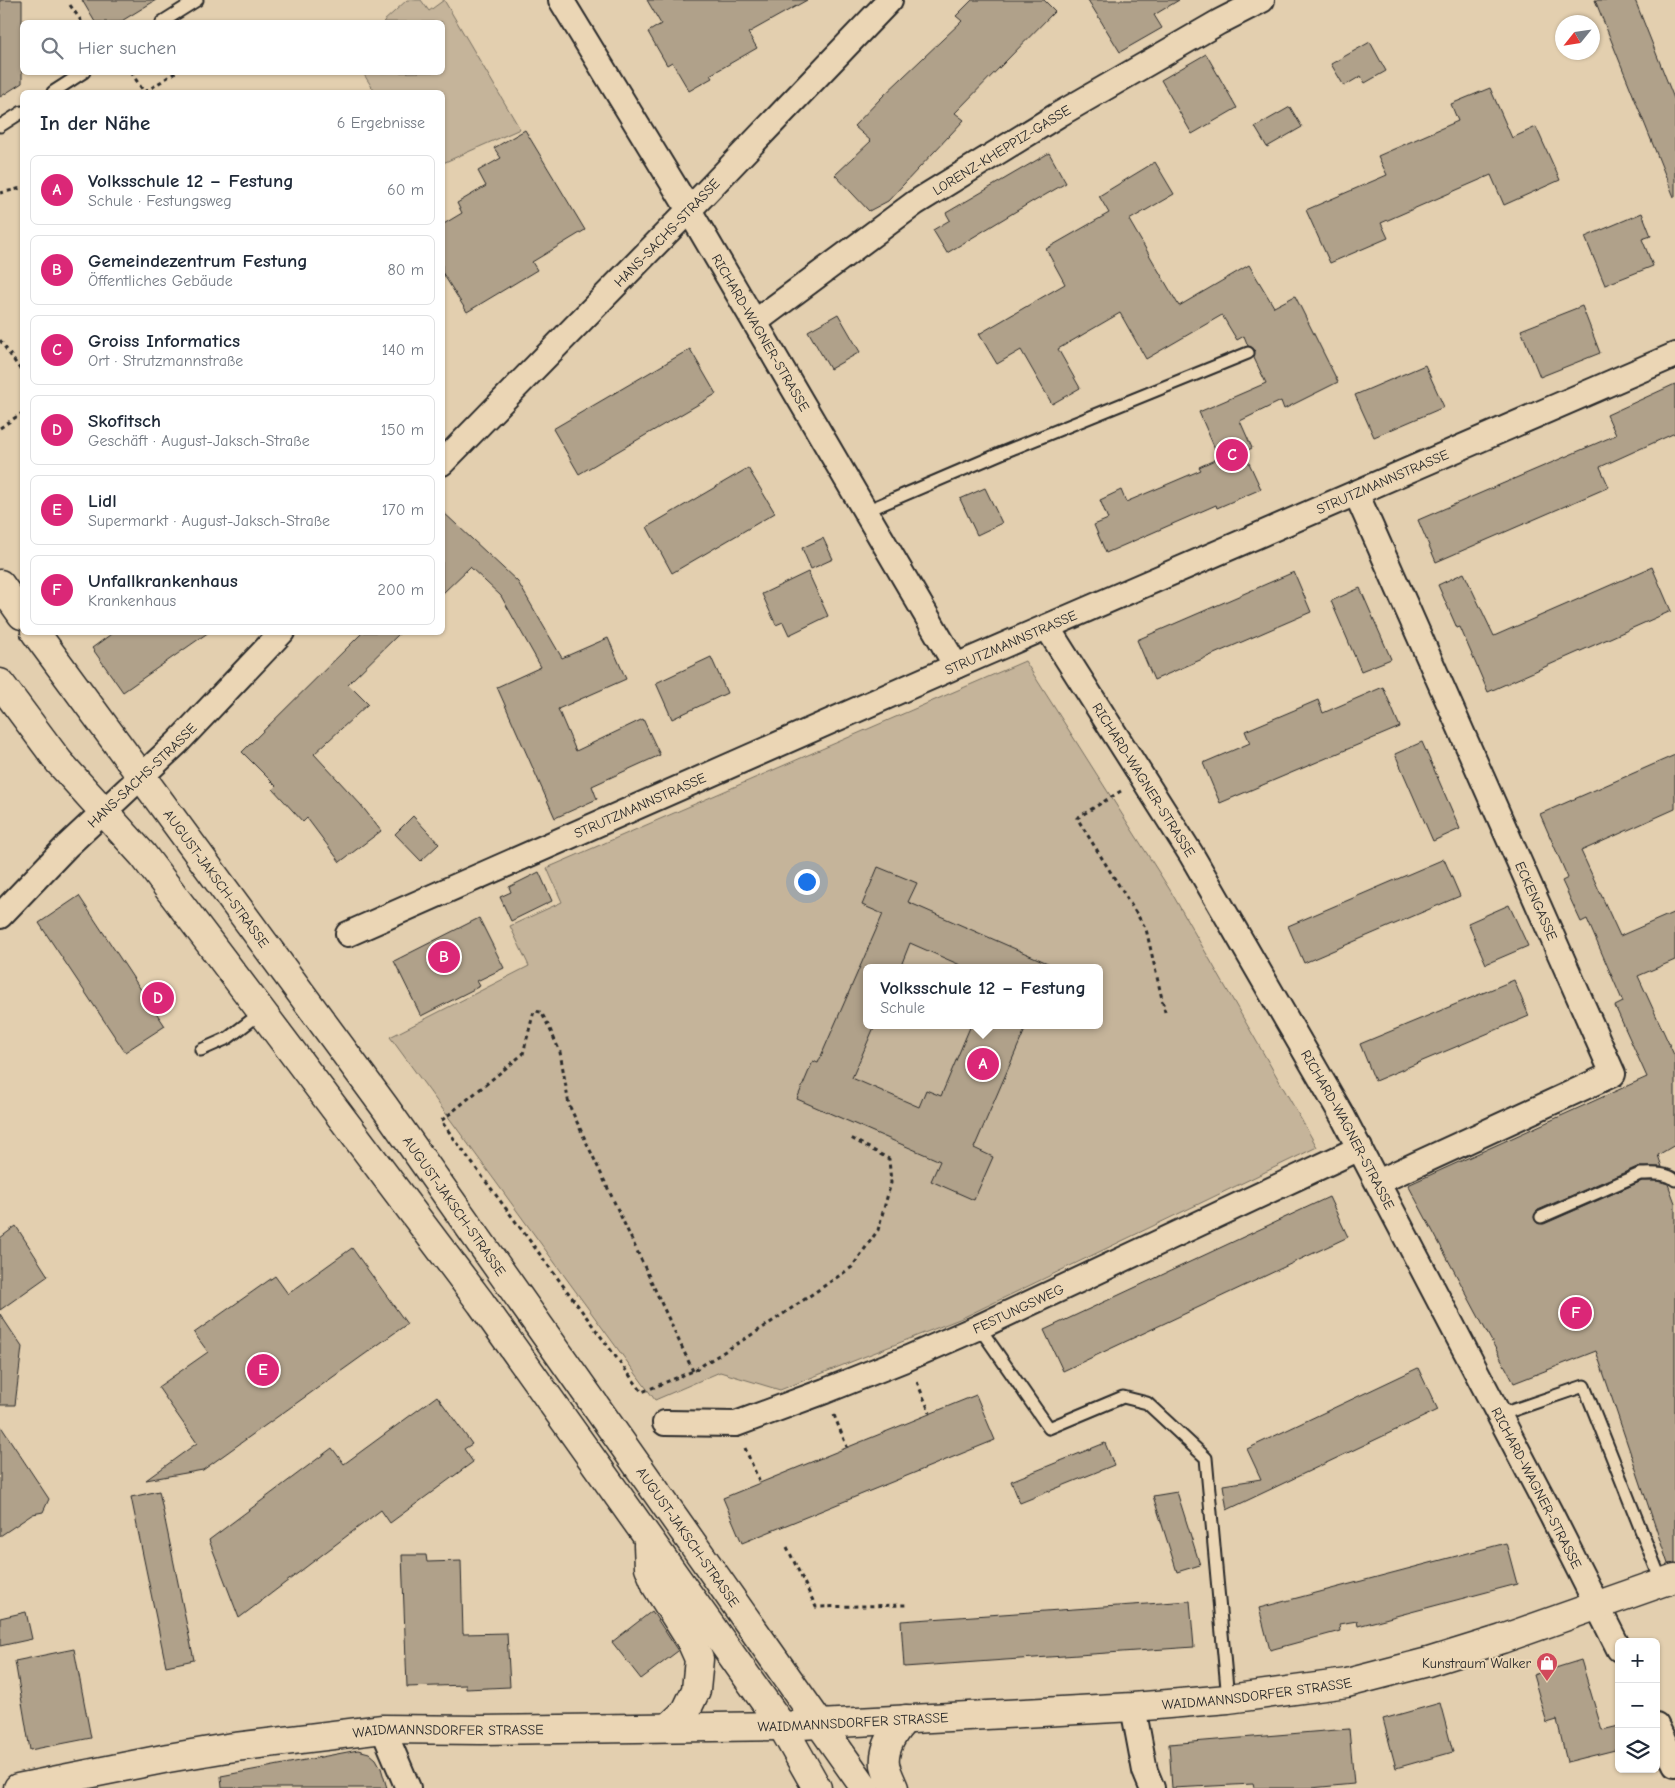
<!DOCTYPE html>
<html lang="de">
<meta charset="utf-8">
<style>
body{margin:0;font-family:"Comic Neue",sans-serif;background:#f6f6f7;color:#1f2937}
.controls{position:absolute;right:15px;bottom:15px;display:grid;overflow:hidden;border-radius:8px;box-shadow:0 1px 4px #0004}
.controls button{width:45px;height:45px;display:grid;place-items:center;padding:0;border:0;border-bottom:1px solid #e0e1e3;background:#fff;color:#1f2937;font:25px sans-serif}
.compass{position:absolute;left:1555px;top:15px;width:45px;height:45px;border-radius:50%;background:#fff;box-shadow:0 1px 4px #0004;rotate:240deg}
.you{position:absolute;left:806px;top:881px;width:18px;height:18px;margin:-12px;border:4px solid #fff;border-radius:50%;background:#1a73e8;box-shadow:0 0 0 8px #1a73e833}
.badge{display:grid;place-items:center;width:32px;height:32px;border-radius:50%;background:#db2777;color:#fff;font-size:16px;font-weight:700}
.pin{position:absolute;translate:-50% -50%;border:2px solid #fff;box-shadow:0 1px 5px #0006}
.popup{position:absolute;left:863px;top:964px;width:240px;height:65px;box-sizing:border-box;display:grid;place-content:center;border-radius:8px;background:#fff;filter:drop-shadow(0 1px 4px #0005);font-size:16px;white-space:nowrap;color:#747a83}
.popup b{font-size:19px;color:#1f2937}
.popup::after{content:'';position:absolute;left:50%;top:100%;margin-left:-10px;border:10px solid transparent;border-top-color:#fff}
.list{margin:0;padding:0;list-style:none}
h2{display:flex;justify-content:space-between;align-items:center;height:65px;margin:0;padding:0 20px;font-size:21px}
h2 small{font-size:16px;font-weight:400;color:#747a83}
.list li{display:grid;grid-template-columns:32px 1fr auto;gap:15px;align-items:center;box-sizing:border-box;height:70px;margin:0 10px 10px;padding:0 10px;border:1px solid #e0e1e3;border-radius:8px}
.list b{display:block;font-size:19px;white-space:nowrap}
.list p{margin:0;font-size:16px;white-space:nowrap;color:#747a83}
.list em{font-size:16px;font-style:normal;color:#747a83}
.icon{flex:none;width:28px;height:28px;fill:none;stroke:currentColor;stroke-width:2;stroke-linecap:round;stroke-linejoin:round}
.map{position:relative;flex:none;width:1675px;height:1788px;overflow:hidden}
.search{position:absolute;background:#fff;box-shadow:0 1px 4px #0004;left:20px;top:20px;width:425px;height:55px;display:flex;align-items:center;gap:12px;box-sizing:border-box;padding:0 18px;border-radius:8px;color:#747a83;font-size:19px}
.panel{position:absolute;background:#fff;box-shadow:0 1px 4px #0004;left:20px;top:90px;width:425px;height:545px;border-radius:8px}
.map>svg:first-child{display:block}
</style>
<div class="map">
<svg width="1675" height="1788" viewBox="0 0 1675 1788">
<rect width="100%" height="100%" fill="#e3cfaf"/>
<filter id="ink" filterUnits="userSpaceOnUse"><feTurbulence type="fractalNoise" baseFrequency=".02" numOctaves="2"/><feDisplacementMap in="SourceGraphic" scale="10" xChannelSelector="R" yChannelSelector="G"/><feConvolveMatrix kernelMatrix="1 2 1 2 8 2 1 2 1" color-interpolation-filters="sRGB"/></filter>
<g filter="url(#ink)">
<path fill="#c5b49a" stroke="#787062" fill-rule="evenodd" d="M 407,0 L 421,0 L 429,11 L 444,0 L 520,129 L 443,163 L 442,92 L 375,92 L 363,73 L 442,72 L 442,22 L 383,22 Z
M 1025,661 L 1170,890 L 1317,1147 L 962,1318 L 780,1390 L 720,1372 L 655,1400 L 390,1037 L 529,966 L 510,926 L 562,902 L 547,868 ZM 867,968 L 1099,968 L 1099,1025 L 867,1025 Z"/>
<path fill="#b0a18a" stroke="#2b2b2b" d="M 0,0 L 22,0 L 22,83 L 0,97 Z
M 82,0 L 156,0 L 120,22 L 95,22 Z
M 647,0 L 807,0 L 748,33 L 757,48 L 710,75 L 712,78 L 689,91 L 672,62 L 667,65 L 648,32 L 661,24 Z
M 972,0 L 1044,0 L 1055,11 L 955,113 L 964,120 L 888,201 L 869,211 L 835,175 L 871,141 L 854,126 L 882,97 L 962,21 L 956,16 Z
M 1088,0 L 1179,0 L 1154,15 L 1162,28 L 1120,52 Z
M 1595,0 L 1635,0 L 1675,101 L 1675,197 L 1674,197 Z
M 1370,42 L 1386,71 L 1365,83 L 1361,76 L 1344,86 L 1331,64 Z
M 1206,54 L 1237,108 L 1192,134 L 1161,80 Z
M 1490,88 L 1512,138 L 1536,127 L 1560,180 L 1504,205 L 1491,175 L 1381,223 L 1388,238 L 1330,263 L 1306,210 L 1387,175 L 1378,156 L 1458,121 L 1451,104 Z
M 1290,107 L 1302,127 L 1267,147 L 1255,127 Z
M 525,130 L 585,230 L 532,262 L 537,270 L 467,312 L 442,272 L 442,225 L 462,213 L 457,203 L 486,186 L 478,171 L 501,158 L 494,148 Z
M 1049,153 L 1066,183 L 1033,202 L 1033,201 L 947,253 L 933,230 L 950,220 L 946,213 Z
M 1155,162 L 1174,194 L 1129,220 L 1179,306 L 1249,265 L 1274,307 L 1295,296 L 1338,382 L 1284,409 L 1281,401 L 1240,421 L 1252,448 L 1244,452 L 1261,489 L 1217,508 L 1216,505 L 1106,553 L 1094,525 L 1108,519 L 1100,500 L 1121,490 L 1126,502 L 1201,470 L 1199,467 L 1219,458 L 1199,412 L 1266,383 L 1254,358 L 1255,350 L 1248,346 L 1244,336 L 1237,340 L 1222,315 L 1146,359 L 1120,313 L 1058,349 L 1080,388 L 1052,404 L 1021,350 L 997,364 L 979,334 L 1065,284 L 1046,249 L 1109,213 L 1099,196 Z
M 1642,213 L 1651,236 L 1642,239 L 1653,266 L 1605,285 L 1585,237 Z
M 1582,306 L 1600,353 L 1540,377 L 1521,330 Z
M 838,314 L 860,352 L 830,369 L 808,331 Z
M 690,349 L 716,394 L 579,474 L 553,429 Z
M 1425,365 L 1444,407 L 1374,437 L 1355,395 Z
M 1675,384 L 1675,433 L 1600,467 L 1609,487 L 1436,562 L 1418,520 L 1616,435 L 1607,415 Z
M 748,468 L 775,513 L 672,573 L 647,527 Z
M 985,488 L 1002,523 L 977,535 L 960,499 Z
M 442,511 L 518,582 L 562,658 L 608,638 L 626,679 L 558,709 L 576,751 L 643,719 L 660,755 L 592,786 L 597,799 L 555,818 L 497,687 L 541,667 L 501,596 L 470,567 L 442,594 Z
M 823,538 L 833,559 L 811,569 L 802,548 Z
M 1652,567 L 1671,611 L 1488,692 L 1460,627 L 1457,628 L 1438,585 L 1464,573 L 1494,636 Z
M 808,572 L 828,616 L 789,635 L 783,622 L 776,625 L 762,594 Z
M 1294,572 L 1311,612 L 1154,680 L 1137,640 Z
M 1360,588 L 1391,659 L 1361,671 L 1331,601 Z
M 114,632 L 209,632 L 123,692 L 92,648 Z
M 363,632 L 401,632 L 348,684 L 368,704 L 314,754 L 361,805 L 381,831 L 340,862 L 307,818 L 303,822 L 273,789 L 276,786 L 242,752 Z
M 711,657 L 727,693 L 672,719 L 656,683 Z
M 1383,687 L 1400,727 L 1220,803 L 1203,763 L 1250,743 L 1245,731 L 1318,700 L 1323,713 Z
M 1422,742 L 1460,829 L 1433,841 L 1395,754 Z
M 1675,755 L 1675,809 L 1581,851 L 1620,936 L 1675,912 L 1675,960 L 1638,976 L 1675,1057 L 1675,1145 L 1658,1155 L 1662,1167 L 1637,1167 L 1538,1210 L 1534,1217 L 1537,1223 L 1544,1224 L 1642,1181 L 1658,1181 L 1668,1184 L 1675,1203 L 1675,1563 L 1668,1564 L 1596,1351 L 1514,1383 L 1408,1185 L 1647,1077 L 1615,1006 L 1623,1002 L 1587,919 L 1581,922 L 1562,881 L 1568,878 L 1540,814 Z
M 413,816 L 439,844 L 421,861 L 395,834 Z
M 1444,859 L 1460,896 L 1304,963 L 1288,926 Z
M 878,867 L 917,883 L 908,902 L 1059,968 L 967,968 L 910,943 L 900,968 L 867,968 L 867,1025 L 875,1025 L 852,1078 L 919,1107 L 926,1090 L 941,1096 L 971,1025 L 1027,1025 L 974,1148 L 993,1157 L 974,1200 L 931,1181 L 940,1161 L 797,1099 L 813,1061 L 818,1063 L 883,914 L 862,905 Z
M 539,872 L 552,901 L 511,921 L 500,897 L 511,892 L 509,887 Z
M 79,896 L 165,1026 L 125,1052 L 39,923 Z
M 1509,905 L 1528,946 L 1486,964 L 1468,923 Z
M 479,918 L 504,968 L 477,981 L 480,986 L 421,1016 L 394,961 Z
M 1514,980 L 1529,1016 L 1375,1081 L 1360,1044 Z
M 1329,1197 L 1348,1237 L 1063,1371 L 1044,1330 Z
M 16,1226 L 48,1276 L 0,1310 L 0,1238 Z
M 352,1248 L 407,1324 L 203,1470 L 146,1480 L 197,1443 L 158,1387 L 208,1352 L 194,1333 L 275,1276 L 288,1294 Z
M 0,1314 L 22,1347 L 15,1405 L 0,1405 Z
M 1418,1368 L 1438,1410 L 1227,1510 L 1223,1485 L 1261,1479 L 1247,1449 Z
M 976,1395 L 995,1440 L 742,1543 L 723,1498 Z
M 437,1396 L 472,1444 L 464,1449 L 473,1462 L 390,1523 L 381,1510 L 239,1618 L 209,1540 L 332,1448 L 344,1464 Z
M 0,1425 L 49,1499 L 43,1512 L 33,1514 L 0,1536 Z
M 1105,1443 L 1114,1465 L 1020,1503 L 1011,1481 Z
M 159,1491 L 194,1660 L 166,1666 L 131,1497 Z
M 1177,1492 L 1200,1565 L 1177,1572 L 1153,1496 Z
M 1506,1543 L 1517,1584 L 1358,1626 L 1357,1621 L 1339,1624 L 1340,1631 L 1270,1650 L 1259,1608 Z
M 402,1555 L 426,1555 L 427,1562 L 461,1561 L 463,1634 L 507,1633 L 510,1687 L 466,1689 L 466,1685 L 407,1687 Z
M 1190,1601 L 1194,1647 L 904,1667 L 901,1621 Z
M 652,1611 L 678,1651 L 641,1679 L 612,1642 Z
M 26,1612 L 32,1639 L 0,1646 L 0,1618 Z
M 74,1649 L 91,1738 L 30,1750 L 15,1661 Z
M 1581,1660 L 1602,1730 L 1619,1726 L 1619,1749 L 1567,1762 L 1557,1720 L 1547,1723 L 1533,1675 Z
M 1440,1703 L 1453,1752 L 1396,1768 L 1383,1719 Z
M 1349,1729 L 1354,1784 L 1311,1788 L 1254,1788 L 1253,1784 L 1172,1788 L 1169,1744 Z
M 358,1750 L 369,1753 L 376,1759 L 381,1768 L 387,1788 L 222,1788 L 221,1776 Z"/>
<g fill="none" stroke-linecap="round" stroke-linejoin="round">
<g stroke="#2b2b2b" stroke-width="15">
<path id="lane" d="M 162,22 L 197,0
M 53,92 L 84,72
M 0,126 L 22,112
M 866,511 L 1004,452 L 1248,353
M 201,1050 L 228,1038 L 262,1012
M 1541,1217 L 1640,1174 C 1651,1174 1666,1172 1675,1180
M 979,1327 L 1049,1428 L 1123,1397 L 1147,1403 L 1206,1458 L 1228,1699
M 1499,1415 L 1584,1386 L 1662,1583"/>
</g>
<g stroke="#2b2b2b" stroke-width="28">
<g id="street">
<path id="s1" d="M 561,0 L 689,210 L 956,666"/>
<path id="s2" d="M 755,322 L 915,203 L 1058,115 L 1219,22 L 1262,0"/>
<path id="s3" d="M 442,463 L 689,210 L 890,0"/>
<path id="s4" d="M 1356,493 L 1613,1074 L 1378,1182"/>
<path id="s5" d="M 1047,627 L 1191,854 L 1343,1117 L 1552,1516 L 1619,1649"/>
<path id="s6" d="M 0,916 L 67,846 L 177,743 L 282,632"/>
<path id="s7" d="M 348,934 L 956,666 L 1675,355"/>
<path id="s8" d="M 665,1423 L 736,1424 L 825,1391 L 908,1358 L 979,1327 L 1360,1148"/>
<path d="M 1133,1707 L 1145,1771 L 1152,1788"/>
<path d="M 1656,1725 L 1675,1764"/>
<path d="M 383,1729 L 408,1788"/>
</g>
</g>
<g stroke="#2b2b2b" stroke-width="31">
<g id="secondary">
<path id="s9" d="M 18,1788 L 168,1758 L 227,1748 L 383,1729 L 481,1730 L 782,1726 L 1133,1707 L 1228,1699 L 1347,1683 L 1428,1662 L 1502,1639 L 1675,1578"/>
</g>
</g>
<g stroke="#2b2b2b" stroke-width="31">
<g id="primary">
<path d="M 0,584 L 22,615"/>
<path id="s10" d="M 35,632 L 384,1106 L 865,1788"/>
<path d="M 0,683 L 59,762 L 143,855 L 262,1012 L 481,1303 L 782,1726 L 817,1788"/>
<path d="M 648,1545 L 649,1567 L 657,1587 L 691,1641 L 699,1659 L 696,1690 L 686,1711 L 669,1727"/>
<path d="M 894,1788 C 891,1781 887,1773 885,1765 C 883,1748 894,1730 906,1719"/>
</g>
</g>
<path stroke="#2b2b2b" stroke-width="3" stroke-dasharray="4 4" stroke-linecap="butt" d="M 70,5 L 82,22
M 131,72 L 144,92
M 145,92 L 176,72
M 0,193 L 22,188
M 0,340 L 22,372
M 0,428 L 22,413
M 1121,791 L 1077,818 L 1146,929 L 1165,1012
M 693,1371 L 569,1105 L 560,1052 L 549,1027 L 541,1012 L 534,1011 L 523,1054 L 441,1121 L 642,1392 L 693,1371 L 764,1327 L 852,1267 L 878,1230 L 891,1183 L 889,1159 L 851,1138
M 917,1382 L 930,1413
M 834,1415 L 847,1447
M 745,1448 L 760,1483
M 787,1547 L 816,1607 L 906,1605"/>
<use href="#lane" stroke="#ebd6b5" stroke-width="11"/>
<use href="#street" stroke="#ebd6b5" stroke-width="24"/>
<use href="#secondary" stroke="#ebd6b5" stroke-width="28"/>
<use href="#primary" stroke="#ebd6b5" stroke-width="28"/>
</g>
</g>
<defs>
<g id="shop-pin" transform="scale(1.125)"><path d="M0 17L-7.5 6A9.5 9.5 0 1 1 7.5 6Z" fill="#d1495b" stroke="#ebd6b5"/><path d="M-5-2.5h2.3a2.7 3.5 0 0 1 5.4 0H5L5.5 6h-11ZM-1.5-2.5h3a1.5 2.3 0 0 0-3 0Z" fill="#fff"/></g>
</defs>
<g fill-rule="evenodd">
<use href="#shop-pin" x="1547" y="1663"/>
</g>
<g text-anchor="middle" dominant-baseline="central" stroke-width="4" stroke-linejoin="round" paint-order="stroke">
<g font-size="14" fill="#2b2b2b" stroke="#ebd6b5">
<text stroke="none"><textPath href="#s2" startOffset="301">LORENZ-KHEPPIZ-GASSE</textPath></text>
<text stroke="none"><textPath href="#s3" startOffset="322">HANS-SACHS-STRASSE</textPath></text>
<text stroke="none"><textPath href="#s1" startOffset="388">RICHARD-WAGNER-STRASSE</textPath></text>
<text stroke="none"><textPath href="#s7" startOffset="1129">STRUTZMANNSTRASSE</textPath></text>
<text stroke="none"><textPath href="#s7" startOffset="724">STRUTZMANNSTRASSE</textPath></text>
<text stroke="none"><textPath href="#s6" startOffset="200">HANS-SACHS-STRASSE</textPath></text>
<text stroke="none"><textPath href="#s5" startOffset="181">RICHARD-WAGNER-STRASSE</textPath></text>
<text stroke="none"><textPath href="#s7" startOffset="319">STRUTZMANNSTRASSE</textPath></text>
<text stroke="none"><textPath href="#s10" startOffset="306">AUGUST-JAKSCH-STRASSE</textPath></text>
<text stroke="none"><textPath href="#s4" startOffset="446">ECKENGASSE</textPath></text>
<text stroke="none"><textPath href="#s5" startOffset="586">RICHARD-WAGNER-STRASSE</textPath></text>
<text stroke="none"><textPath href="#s10" startOffset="711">AUGUST-JAKSCH-STRASSE</textPath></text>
<text stroke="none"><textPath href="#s8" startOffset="376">FESTUNGSWEG</textPath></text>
<text stroke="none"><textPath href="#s5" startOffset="991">RICHARD-WAGNER-STRASSE</textPath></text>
<text stroke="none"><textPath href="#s10" startOffset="1116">AUGUST-JAKSCH-STRASSE</textPath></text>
<text stroke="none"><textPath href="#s9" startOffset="1245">WAIDMANNSDORFER STRASSE</textPath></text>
<text stroke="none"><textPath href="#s9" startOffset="840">WAIDMANNSDORFER STRASSE</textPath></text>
<text stroke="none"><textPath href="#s9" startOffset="435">WAIDMANNSDORFER STRASSE</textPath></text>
</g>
<g font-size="14" fill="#2b2b2b" stroke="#ebd6b5" text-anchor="end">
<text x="1531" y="1663">Kunstraum Walker</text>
</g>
</g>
</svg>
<div class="controls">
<button>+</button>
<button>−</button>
<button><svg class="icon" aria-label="layers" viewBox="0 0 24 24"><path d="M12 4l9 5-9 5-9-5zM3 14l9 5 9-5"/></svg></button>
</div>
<svg class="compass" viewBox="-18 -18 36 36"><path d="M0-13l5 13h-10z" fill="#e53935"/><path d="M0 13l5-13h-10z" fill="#747a83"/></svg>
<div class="you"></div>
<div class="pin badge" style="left:983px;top:1064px">A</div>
<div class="popup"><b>Volksschule 12 – Festung</b>Schule</div>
<div class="pin badge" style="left:444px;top:957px">B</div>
<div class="pin badge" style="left:1232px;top:455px">C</div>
<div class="pin badge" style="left:158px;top:998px">D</div>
<div class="pin badge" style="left:263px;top:1370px">E</div>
<div class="pin badge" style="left:1576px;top:1313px">F</div>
<div class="search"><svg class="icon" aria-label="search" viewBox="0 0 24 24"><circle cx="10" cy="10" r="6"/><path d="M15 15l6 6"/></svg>Hier suchen</div>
<section class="panel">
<h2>In der Nähe<small>6 Ergebnisse</small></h2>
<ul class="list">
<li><span class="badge">A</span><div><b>Volksschule 12 – Festung</b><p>Schule · Festungsweg</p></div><em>60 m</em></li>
<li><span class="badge">B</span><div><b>Gemeindezentrum Festung</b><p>Öffentliches Gebäude</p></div><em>80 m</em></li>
<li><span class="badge">C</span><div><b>Groiss Informatics</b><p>Ort · Strutzmannstraße</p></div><em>140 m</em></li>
<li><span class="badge">D</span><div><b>Skofitsch</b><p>Geschäft · August-Jaksch-Straße</p></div><em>150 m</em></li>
<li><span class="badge">E</span><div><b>Lidl</b><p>Supermarkt · August-Jaksch-Straße</p></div><em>170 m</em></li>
<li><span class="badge">F</span><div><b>Unfallkrankenhaus</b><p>Krankenhaus</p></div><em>200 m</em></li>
</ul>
</section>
</div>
